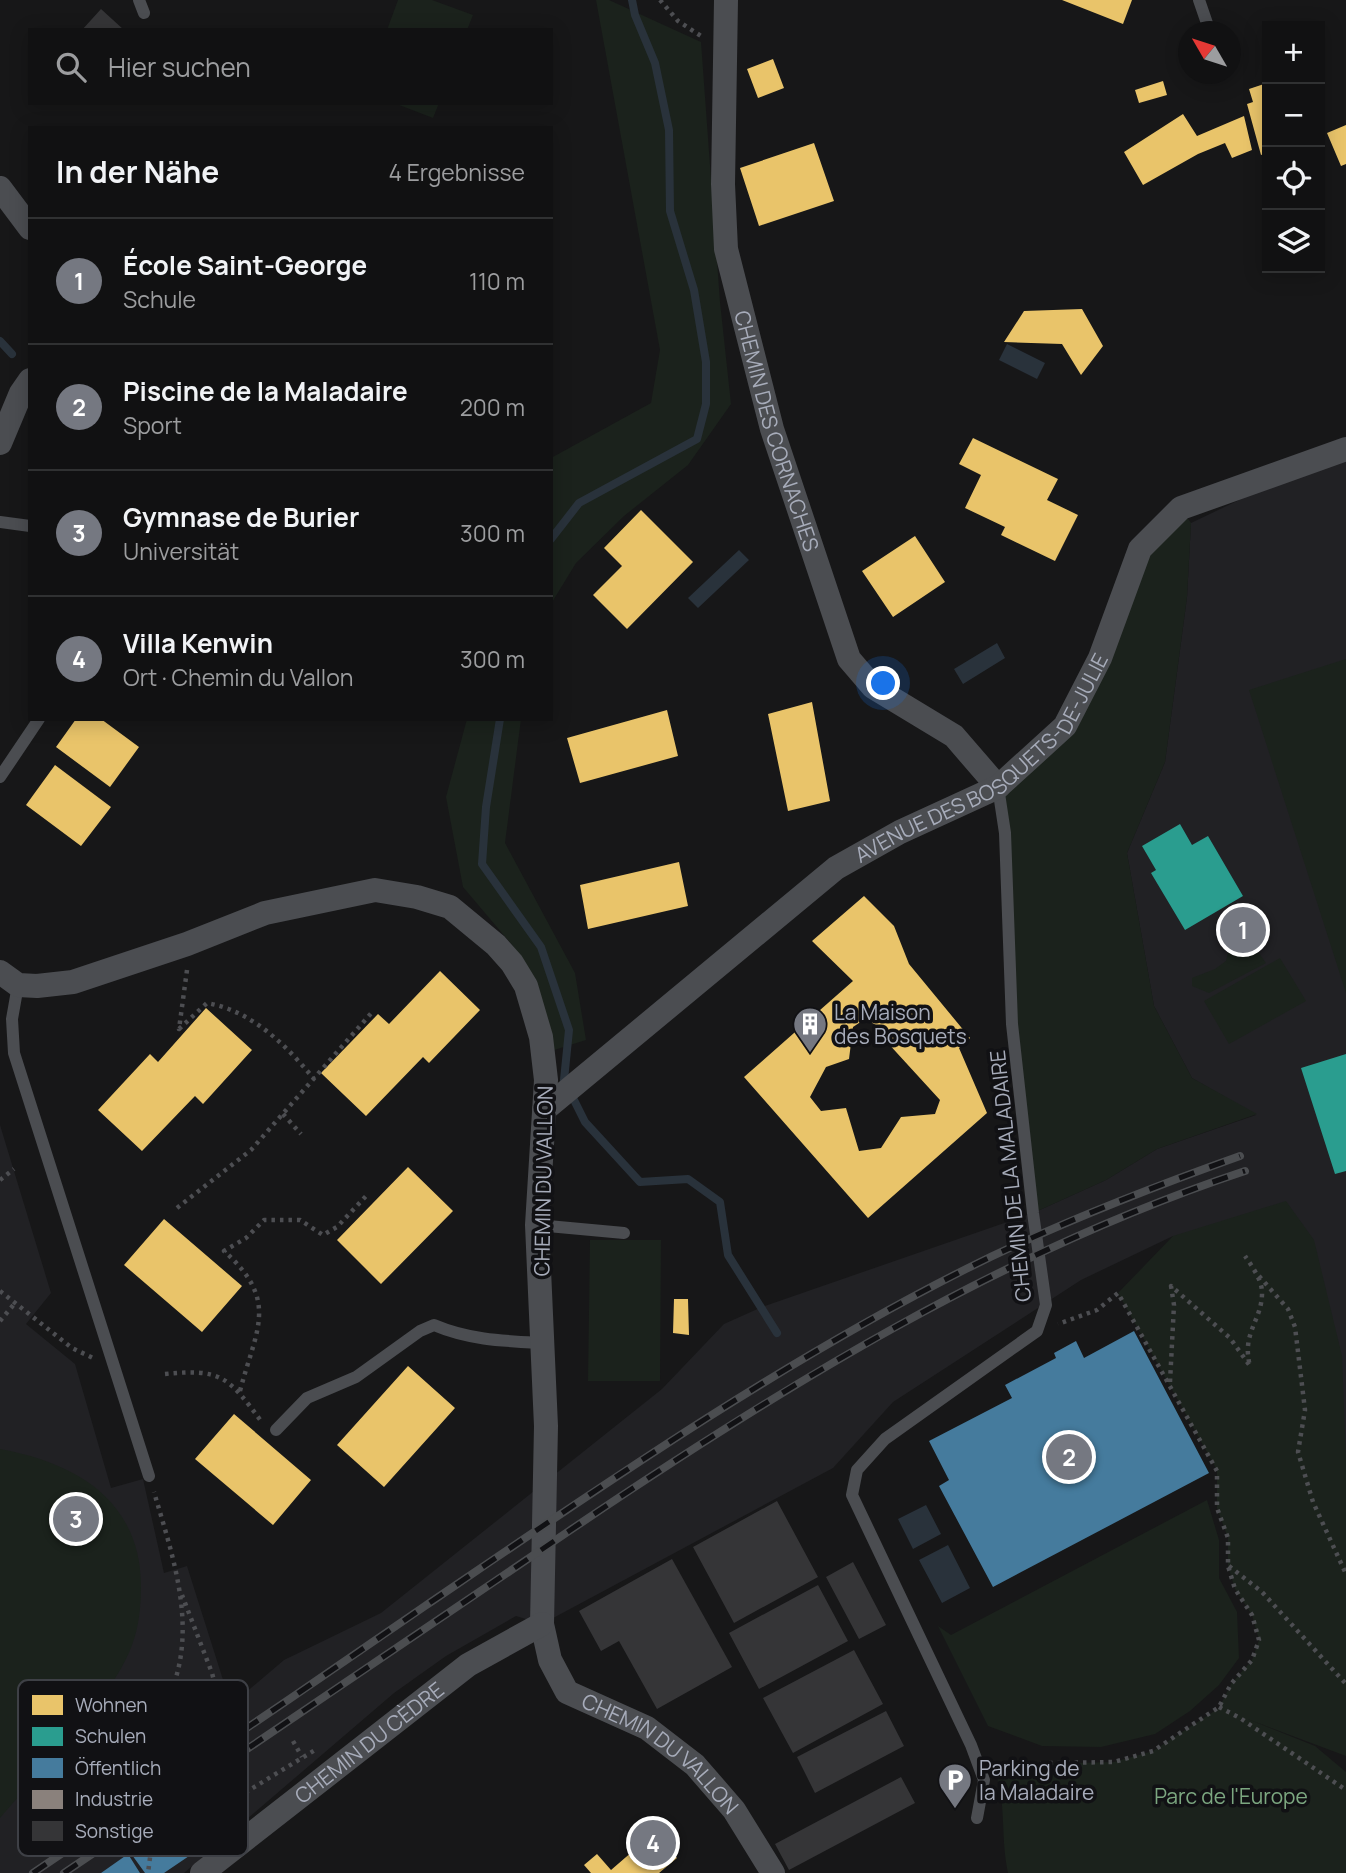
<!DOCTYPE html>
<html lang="de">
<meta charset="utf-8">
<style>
body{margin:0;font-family:Manrope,sans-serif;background:#1a1a1b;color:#f1f3f6}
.controls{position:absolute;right:21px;top:21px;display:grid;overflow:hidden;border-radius:0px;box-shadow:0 4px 18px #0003}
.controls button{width:63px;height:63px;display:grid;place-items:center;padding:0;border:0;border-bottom:2px solid #303132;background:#111112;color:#f1f3f6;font:35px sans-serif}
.compass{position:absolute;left:1178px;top:21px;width:63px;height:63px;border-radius:50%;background:#111112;box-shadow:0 4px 18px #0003;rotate:309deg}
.you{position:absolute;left:884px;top:684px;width:24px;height:24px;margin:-18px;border:5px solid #fff;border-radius:50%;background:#1a73e8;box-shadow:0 0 0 10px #1a73e833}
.badge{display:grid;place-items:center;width:46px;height:46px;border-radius:50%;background:#757881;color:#fff;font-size:23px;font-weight:700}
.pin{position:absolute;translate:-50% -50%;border:4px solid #fff;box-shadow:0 2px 7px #0006}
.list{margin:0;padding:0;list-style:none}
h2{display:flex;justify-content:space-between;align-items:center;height:91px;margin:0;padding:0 28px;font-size:30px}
h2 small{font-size:23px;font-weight:400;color:#9c9d9f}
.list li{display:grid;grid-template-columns:46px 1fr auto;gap:21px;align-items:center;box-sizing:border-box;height:126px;padding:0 28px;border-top:2px solid #303132}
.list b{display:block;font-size:26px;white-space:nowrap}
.list p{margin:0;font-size:23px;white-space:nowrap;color:#9c9d9f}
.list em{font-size:23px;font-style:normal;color:#9c9d9f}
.icon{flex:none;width:38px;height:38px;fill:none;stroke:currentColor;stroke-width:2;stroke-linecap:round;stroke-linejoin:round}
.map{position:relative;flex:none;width:1346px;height:1873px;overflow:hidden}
.search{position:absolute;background:#111112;box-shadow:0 4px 18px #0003;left:28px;top:28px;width:525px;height:77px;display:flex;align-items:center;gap:18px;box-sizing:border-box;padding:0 24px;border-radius:0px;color:#9c9d9f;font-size:26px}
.panel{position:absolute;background:#111112;box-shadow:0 4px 18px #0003;left:28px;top:126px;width:525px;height:595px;border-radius:0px}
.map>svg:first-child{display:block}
</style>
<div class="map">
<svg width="1346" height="1873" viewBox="0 0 1346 1873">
<rect width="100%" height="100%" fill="#171718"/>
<path fill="#212124" d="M 1346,449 L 1346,1460 L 1343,1449 L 1173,1236 L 1081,1280 L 893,1402 L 833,1468 L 542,1624 L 516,1616 L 446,1656 L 394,1693 L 184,1873 L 140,1873 L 132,1861 L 114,1873 L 0,1873 L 0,1125 L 51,1293 L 26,1324 L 75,1364 L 111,1488 L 143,1479 L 164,1573 L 187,1566 L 231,1705 L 284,1660 L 381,1613 L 662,1389 L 724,1324 L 762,1307 L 1033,1213 L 1106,1180 L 1157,1149 L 1256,1115 L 1192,1078 L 1154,1006 L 1127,853 L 1165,762 L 1187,597 L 1191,523 Z"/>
<path fill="#1b221c" d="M 398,0 L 432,0 L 473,15 L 467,30 L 387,30 Z
M 596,0 L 609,0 L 701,42 L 720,302 L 731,404 L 688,465 L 624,516 L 576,563 L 551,604 L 551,458 L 651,403 L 660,350 Z
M 394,103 L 439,103 L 433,118 Z
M 1181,508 L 1191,523 L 1187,597 L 1165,762 L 1127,853 L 1154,1006 L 1192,1078 L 1257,1114 L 1157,1149 L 1106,1180 L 1033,1213 L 998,787 L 1065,725 L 1126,584 Z
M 1346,659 L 1346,993 L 1249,690 Z
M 467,719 L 521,719 L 505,843 L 575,973 L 586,1040 L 551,1051 L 513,946 L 463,887 L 446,797 Z
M 1240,942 L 1253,945 L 1266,963 L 1209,993 L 1192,986 L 1192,978 L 1215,969 L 1226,961 L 1229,948 Z
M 1280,958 L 1306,1001 L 1229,1044 L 1204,1001 Z
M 1286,1201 L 1314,1240 L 1342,1356 L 1346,1460 L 1346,1756 L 1245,1718 L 1315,1746 L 1346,1772 L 1346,1873 L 1008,1873 C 1000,1834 1007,1803 994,1765 L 1114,1762 L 1153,1751 L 1219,1708 L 1231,1684 L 1252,1660 L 1259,1640 L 1252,1615 L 1235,1589 L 1228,1566 L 1228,1538 L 1217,1508 L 1217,1470 L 1118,1293 L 1173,1236 Z
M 590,1240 L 661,1240 L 660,1381 L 588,1381 Z
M 0,1449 C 77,1463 141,1501 141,1587 C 141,1605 139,1627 132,1645 C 113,1698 38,1773 0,1818 Z
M 1207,1500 L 1219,1540 L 1219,1578 L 1237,1612 L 1239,1658 L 1219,1685 L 1190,1711 L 1155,1734 L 1101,1747 L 1042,1746 L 988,1726 L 938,1626 L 951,1635 Z"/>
<path fill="#29323b" d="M 1007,344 L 1045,363 L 1037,379 L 999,360 Z
M 739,550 L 749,560 L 698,608 L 688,598 Z
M 997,643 L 1005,658 L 963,684 L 954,669 Z
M 926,1505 L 941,1534 L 913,1549 L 898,1519 Z
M 948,1545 L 970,1588 L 942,1603 L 919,1560 Z"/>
<path fill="#e9c46a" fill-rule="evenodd" d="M 1062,0 L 1132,0 L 1123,24 Z
M 773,59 L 784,88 L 758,98 L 747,69 Z
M 1163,81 L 1167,95 L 1139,103 L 1135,90 Z
M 1267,83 L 1267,153 L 1261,155 L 1247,104 L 1253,102 L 1249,89 Z
M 1183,114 L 1197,136 L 1244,116 L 1252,150 L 1232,158 L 1225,143 L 1198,154 L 1143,185 L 1124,152 Z
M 1346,125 L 1346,164 L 1341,166 L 1327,133 Z
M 814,143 L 834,201 L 759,226 L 740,168 Z
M 1082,309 L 1103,346 L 1081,375 L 1062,344 L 1004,342 L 1024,311 Z
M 973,438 L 1058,479 L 1047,500 L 1078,515 L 1055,561 L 1001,535 L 1005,527 L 965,508 L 981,475 L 959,464 Z
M 641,510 L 693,562 L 627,629 L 593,595 L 622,566 L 604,548 Z
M 915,536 L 945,582 L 893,617 L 862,571 Z
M 812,702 L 830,801 L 788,811 L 768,714 Z
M 667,710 L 678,756 L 580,783 L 567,738 Z
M 76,719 L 101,719 L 139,747 L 110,787 L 56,747 Z
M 55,765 L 111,807 L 81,846 L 26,805 Z
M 679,862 L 688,906 L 588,929 L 580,885 Z
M 864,896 L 894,926 L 909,964 L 970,1038 L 959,1048 L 987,1113 L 868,1218 L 744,1077 L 853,981 L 812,941 ZM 865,1019 L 876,1025 L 875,1029 L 940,1100 L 935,1114 L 901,1117 L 881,1148 L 859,1151 L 846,1108 L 821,1111 L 810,1097 L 826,1067 L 849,1059 L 853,1027 Z
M 440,971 L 480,1010 L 429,1063 L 423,1057 L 366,1116 L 321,1073 L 378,1014 L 389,1024 Z
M 206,1008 L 252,1050 L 203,1104 L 195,1096 L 142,1151 L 98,1110 L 150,1054 L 158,1062 Z
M 408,1167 L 453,1211 L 381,1284 L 337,1240 Z
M 164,1219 L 242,1286 L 202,1332 L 124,1265 Z
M 674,1299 L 688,1299 L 689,1335 L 673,1333 Z
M 408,1366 L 455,1408 L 384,1487 L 337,1445 Z
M 234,1414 L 311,1480 L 273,1525 L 195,1459 Z
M 655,1832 L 677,1858 L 659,1873 L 591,1873 L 584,1865 L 597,1854 L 611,1870 Z"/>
<path fill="#2a9d8f" d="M 1180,824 L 1192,845 L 1208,836 L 1243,896 L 1185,930 L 1151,873 L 1156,870 L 1142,846 Z
M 1346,1054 L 1346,1171 L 1335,1174 L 1301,1068 Z"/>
<path fill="#457b9d" d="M 1134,1331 L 1209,1473 L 993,1587 L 939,1486 L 949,1480 L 929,1441 L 1012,1398 L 1005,1385 L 1056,1358 L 1054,1353 L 1076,1341 L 1084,1358 Z
M 169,1820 L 192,1854 L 164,1873 L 145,1873 L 127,1848 Z
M 128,1854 L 140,1873 L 101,1873 Z"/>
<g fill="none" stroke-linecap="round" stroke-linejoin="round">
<path stroke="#29323b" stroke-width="8" d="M 0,341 L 12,354
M 551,539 L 579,503 L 697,439 L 706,404 L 706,362 L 694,290 L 670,211 L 669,130 L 655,63 L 635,15 L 632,0
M 500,719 L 486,807 L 482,864 L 541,947 L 569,1030 L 564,1080 L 585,1122 L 640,1182 L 688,1179 L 720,1202 L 728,1255 L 777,1333"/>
</g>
<path fill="#353537" d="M 101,9 L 124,30 L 82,30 Z
M 777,1501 L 818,1577 L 734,1623 L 693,1547 Z
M 672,1559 L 732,1667 L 657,1709 L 619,1641 L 601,1651 L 579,1611 Z
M 853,1562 L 886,1625 L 859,1639 L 826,1577 Z
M 818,1585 L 848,1641 L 759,1689 L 729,1633 Z
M 854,1650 L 883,1704 L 793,1753 L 763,1698 Z
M 886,1711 L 904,1746 L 815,1793 L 797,1757 Z
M 901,1777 L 915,1803 L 789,1870 L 775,1844 Z"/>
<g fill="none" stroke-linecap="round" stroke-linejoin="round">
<path stroke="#4d4e52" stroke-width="4.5" stroke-dasharray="3.5 5" stroke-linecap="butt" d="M 660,0 L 678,21 L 701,36
M 187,970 L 179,1029 L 207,1003 C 252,1011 286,1045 314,1079
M 283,1114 L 301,1134
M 0,1180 L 14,1169
M 177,1208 L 251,1150 L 374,1010
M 1259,1276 L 1288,1309 L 1295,1327 L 1305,1410 L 1298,1452 L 1313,1502 L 1346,1574
M 0,1291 L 72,1348 L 93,1358
M 0,1321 L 15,1303
M 165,1374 C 222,1368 229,1378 261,1421
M 1170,1382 L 1174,1305 L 1171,1286 L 1230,1338 L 1250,1366 C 1241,1332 1263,1320 1262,1291 C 1261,1279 1252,1266 1245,1256
M 240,1391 C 256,1329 280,1301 224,1251 L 246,1238 L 264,1220 L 300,1220 L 323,1235 L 337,1227 L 367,1195
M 1229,1566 L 1262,1592 L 1346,1684
M 1219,1707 L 1240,1718 L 1346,1790
M 293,1741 L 302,1757
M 148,1764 L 200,1726 L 216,1705 L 217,1692 L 212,1673 L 182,1595
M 998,1764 L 1114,1762 L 1153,1751 L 1219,1707 L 1231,1684 L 1252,1660 L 1259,1640 L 1252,1615 L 1235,1589 L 1228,1566 L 1228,1538 L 1217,1508 L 1217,1471 L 1118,1293 L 1097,1310 L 1058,1324
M 137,1765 L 133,1757 L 135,1751 C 146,1733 161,1716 169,1696 C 199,1630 173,1557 154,1492
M 116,1786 L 140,1770
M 146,1842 L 151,1850 L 148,1873
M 151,1850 L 315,1750"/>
<path stroke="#4b4d51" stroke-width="12" d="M 139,0 L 144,13
M 1199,0 L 1210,32
M 0,522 L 30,526
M 0,777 L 39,719
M 18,985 L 12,1019 L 14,1053 L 149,1476
M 537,1225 L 624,1233
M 276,1430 L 307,1398 L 356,1377 L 420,1331 L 434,1325 C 469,1340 504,1341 542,1343
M 977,1818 L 984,1780 L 971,1745 L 852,1495 L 857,1470 L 885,1439 L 1037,1331 L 1046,1305 L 1033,1213 L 1012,1024 L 1005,833 L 998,787"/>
<g stroke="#4b4d51" stroke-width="24">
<path id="s1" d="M 726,0 L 723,184 L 726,249 L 772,429 L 849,659 L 873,687 L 954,736 L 998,787"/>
<path d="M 0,188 L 30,228"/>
<path d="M 0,443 L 21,393 L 30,380"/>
<path id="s2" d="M 0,972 L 18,985 L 37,986 L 73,982 L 187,944 L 265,913 L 375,890 L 417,897 L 450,907 L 496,945 L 512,963 L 526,986 L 541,1037 L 546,1080 L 537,1225 L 546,1426 L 542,1624 L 550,1660 L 567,1692 L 647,1728 L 695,1765 L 734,1810 L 773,1873"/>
<path id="s3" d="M 544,1110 L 836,868 L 900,832 L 998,787 L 1065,726 L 1100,658 L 1140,549 L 1181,508 L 1346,449"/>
<path id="s4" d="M 202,1873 L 468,1665 L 542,1624"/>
</g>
<g stroke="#4b4d50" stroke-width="8">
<path id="rail" d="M 33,1873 C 164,1784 295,1696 425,1606 C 600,1487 776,1365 966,1269 C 1054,1225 1147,1189 1240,1156
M 64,1873 C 232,1759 401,1645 569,1531 C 782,1387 1000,1252 1245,1171"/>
</g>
<use href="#rail" stroke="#111114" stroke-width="5" stroke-dasharray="16" stroke-linecap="butt"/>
</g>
<defs>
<g id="building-pin" transform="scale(1.75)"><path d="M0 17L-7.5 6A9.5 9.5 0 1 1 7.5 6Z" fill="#757881" stroke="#111114"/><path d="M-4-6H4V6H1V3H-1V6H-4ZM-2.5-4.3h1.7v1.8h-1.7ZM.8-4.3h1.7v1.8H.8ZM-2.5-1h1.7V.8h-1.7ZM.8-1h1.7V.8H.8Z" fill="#fff"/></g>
<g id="parking-pin" transform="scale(1.75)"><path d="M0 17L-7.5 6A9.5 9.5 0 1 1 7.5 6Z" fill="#757881" stroke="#111114"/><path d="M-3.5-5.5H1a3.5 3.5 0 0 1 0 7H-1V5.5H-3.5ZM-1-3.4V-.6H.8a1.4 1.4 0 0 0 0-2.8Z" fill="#fff"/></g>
</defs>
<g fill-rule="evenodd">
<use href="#building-pin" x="810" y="1024"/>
<use href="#parking-pin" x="955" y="1780"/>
</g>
<g text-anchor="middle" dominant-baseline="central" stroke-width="7" stroke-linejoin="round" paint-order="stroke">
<g font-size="21" fill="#a7acba" stroke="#111114">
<text stroke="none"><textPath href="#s1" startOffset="438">CHEMIN DES CORNACHES</textPath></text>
<text stroke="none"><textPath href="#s3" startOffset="567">AVENUE DES BOSQUETS-DE-JULIE</textPath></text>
<text transform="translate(1010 1176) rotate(-96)">CHEMIN DE LA MALADAIRE</text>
<text transform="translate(543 1181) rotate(-89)">CHEMIN DU VALLON</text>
<text stroke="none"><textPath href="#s4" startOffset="212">CHEMIN DU CÈDRE</textPath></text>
<text stroke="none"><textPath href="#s2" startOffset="1409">CHEMIN DU VALLON</textPath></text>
</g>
<g font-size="21" fill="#a7acba" stroke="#111114" text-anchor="start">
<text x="834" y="1012">La Maison<tspan x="834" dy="24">des Bosquets</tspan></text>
<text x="979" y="1768">Parking de<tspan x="979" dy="24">la Maladaire</tspan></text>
</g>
<g font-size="21" fill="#7ca780" stroke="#111114">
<text x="1231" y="1796">Parc de l'Europe</text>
</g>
</g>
<rect x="18" y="1680" width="230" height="176" rx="10" fill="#111114" stroke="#3e4046" stroke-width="2"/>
<rect x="32" y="1695" width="31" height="20" fill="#e9c46a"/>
<rect x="32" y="1727" width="31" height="19" fill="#2a9d8f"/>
<rect x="32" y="1758" width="31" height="20" fill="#457b9d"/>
<rect x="32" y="1790" width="31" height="19" fill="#8a817c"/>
<rect x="32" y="1821" width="31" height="20" fill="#353537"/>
<g font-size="19" fill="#a7acba">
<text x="75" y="1712">Wohnen</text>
<text x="75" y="1743">Schulen</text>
<text x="75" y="1775">Öffentlich</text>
<text x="75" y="1806">Industrie</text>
<text x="75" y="1838">Sonstige</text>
</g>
</svg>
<div class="controls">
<button>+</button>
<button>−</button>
<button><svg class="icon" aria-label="locate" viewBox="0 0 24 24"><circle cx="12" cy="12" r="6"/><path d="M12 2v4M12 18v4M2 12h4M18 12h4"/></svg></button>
<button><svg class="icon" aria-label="layers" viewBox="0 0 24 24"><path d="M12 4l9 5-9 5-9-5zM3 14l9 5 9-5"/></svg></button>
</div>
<svg class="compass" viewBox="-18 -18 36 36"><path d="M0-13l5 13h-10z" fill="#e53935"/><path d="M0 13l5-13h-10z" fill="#9c9d9f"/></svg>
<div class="you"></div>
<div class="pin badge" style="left:1243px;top:930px">1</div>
<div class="pin badge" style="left:1069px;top:1457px">2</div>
<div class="pin badge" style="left:76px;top:1519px">3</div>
<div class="pin badge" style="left:653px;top:1843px">4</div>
<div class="search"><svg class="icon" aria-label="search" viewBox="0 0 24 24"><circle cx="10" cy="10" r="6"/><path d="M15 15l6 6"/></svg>Hier suchen</div>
<section class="panel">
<h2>In der Nähe<small>4 Ergebnisse</small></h2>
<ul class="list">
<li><span class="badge">1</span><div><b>École Saint-George</b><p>Schule</p></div><em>110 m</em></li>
<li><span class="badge">2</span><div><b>Piscine de la Maladaire</b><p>Sport</p></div><em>200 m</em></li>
<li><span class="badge">3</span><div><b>Gymnase de Burier</b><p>Universität</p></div><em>300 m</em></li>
<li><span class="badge">4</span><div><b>Villa Kenwin</b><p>Ort · Chemin du Vallon</p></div><em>300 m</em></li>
</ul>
</section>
</div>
